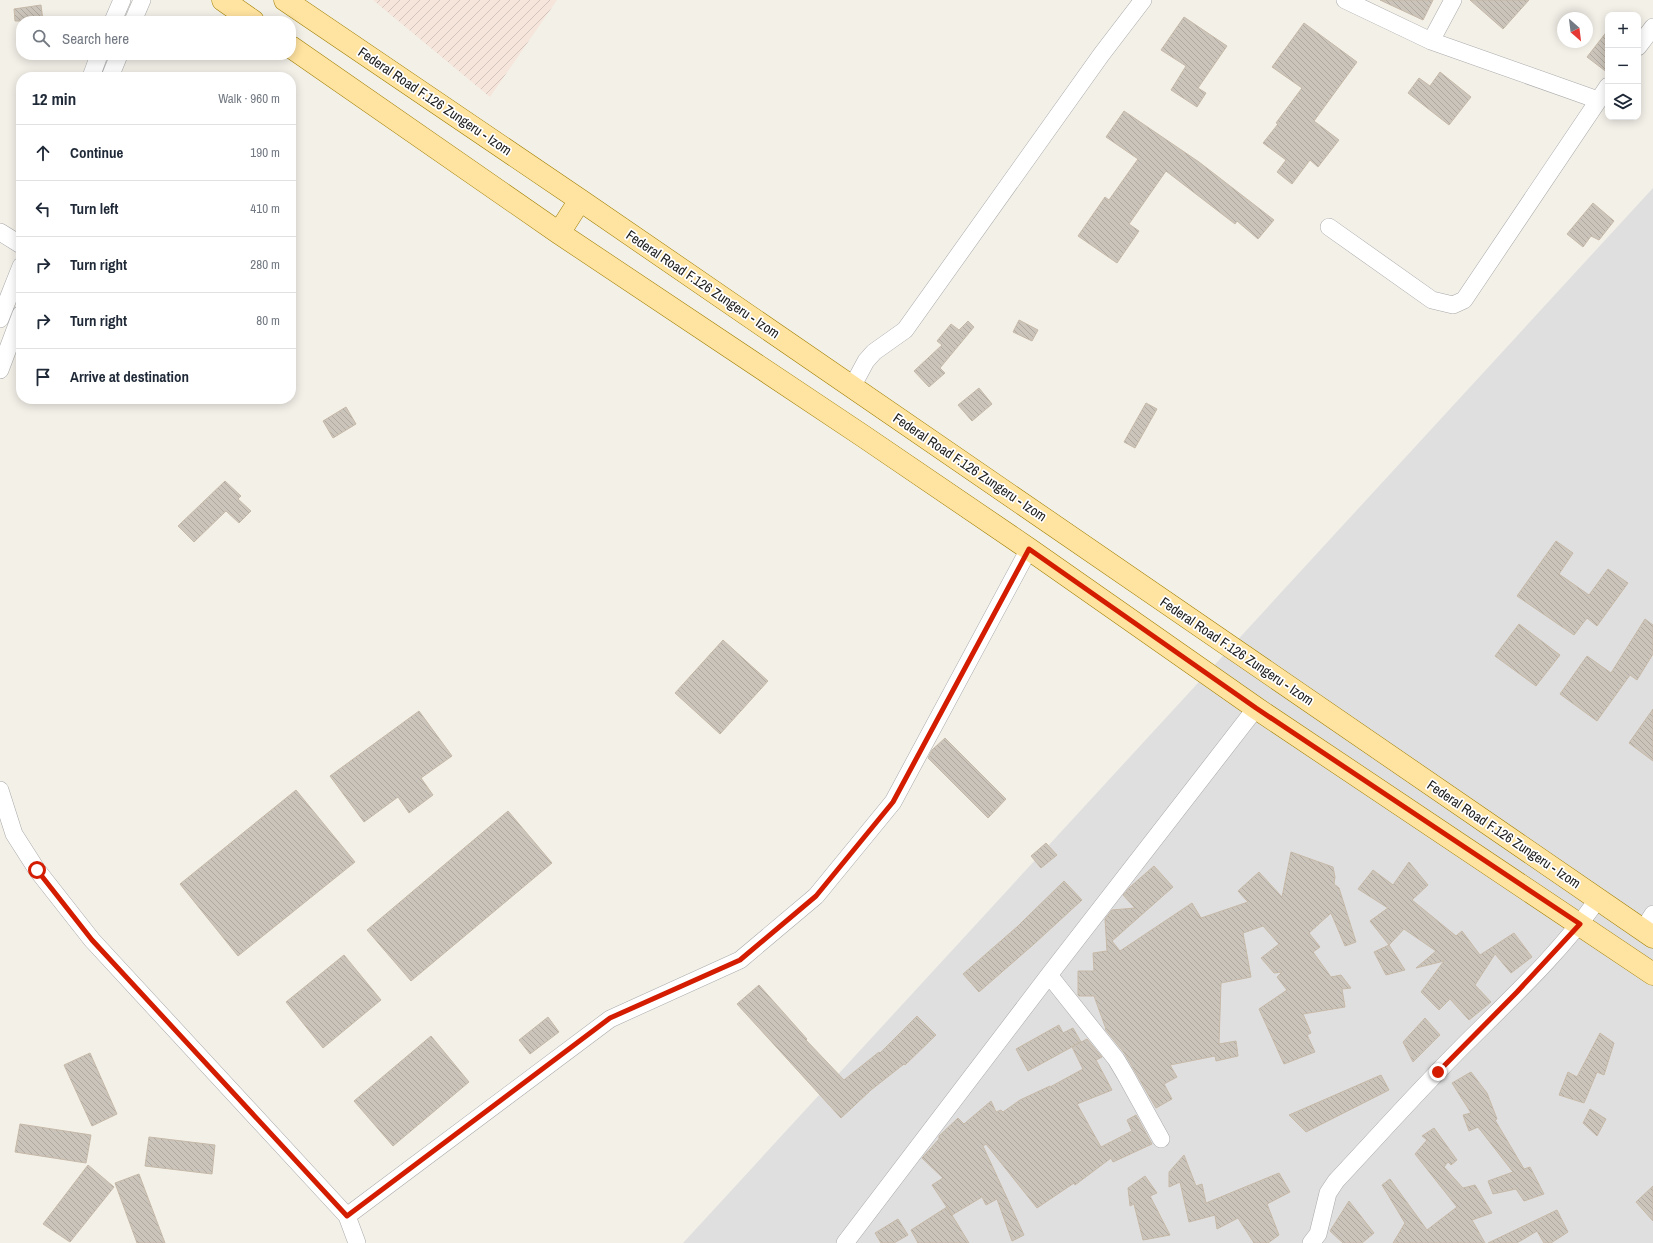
<!DOCTYPE html>
<meta charset="utf-8">
<style>
body{margin:0;font-family:"Archivo Narrow",sans-serif;background:#f2f2f3;color:#1f2937}
.controls{position:absolute;right:12px;top:12px;display:grid;overflow:hidden;border-radius:8px;box-shadow:0 2px 10px #0003}
.controls button{width:36px;height:36px;display:grid;place-items:center;padding:0;border:0;border-bottom:1px solid #e0e1e3;background:#fff;color:#1f2937;font:20px sans-serif}
.compass{position:absolute;left:1557px;top:12px;width:36px;height:36px;border-radius:50%;background:#fff;box-shadow:0 2px 10px #0003;rotate:152deg}
.stop{position:absolute;width:12px;height:12px;margin:-9px;border:3px solid #d31c00;border-radius:50%;background:#fff}
.stop.end{background:#d31c00;border-color:#fff;box-shadow:0 1px 4px #0008}
.list{margin:0;padding:0;list-style:none}
h2{display:flex;justify-content:space-between;align-items:center;height:52px;margin:0;padding:0 16px;font-size:17px}
h2 small{font-size:13px;font-weight:400;color:#747a83}
.list li{display:grid;grid-template-columns:26px 1fr auto;gap:12px;align-items:center;box-sizing:border-box;height:56px;padding:0 16px;border-top:1px solid #e0e1e3}
.list b{display:block;font-size:15px;white-space:nowrap}
.list em{font-size:13px;font-style:normal;color:#747a83}
.icon{flex:none;width:22px;height:22px;fill:none;stroke:currentColor;stroke-width:2;stroke-linecap:round;stroke-linejoin:round}
.map{position:relative;flex:none;width:1653px;height:1243px;overflow:hidden}
.search{position:absolute;background:#fff;box-shadow:0 2px 10px #0003;left:16px;top:16px;width:280px;height:44px;display:flex;align-items:center;gap:10px;box-sizing:border-box;padding:0 14px;border-radius:16px;color:#747a83;font-size:15px}
.panel{position:absolute;background:#fff;box-shadow:0 2px 10px #0003;left:16px;top:72px;width:280px;height:332px;border-radius:16px}
.map>svg:first-child{display:block}
</style>
<div class="map">
<svg width="1653" height="1243" viewBox="0 0 1653 1243">
<defs>
<pattern id="military-furrows" width="10" height="10" patternUnits="userSpaceOnUse"><rect width="10" height="10" fill="#f5e5db"/><path d="M-1 1l2-2M0 10L10 0M9 11l2-2" fill="none" stroke="#d2c4bc"/></pattern>
<pattern id="building-back-hatch" width="6" height="6" patternUnits="userSpaceOnUse"><rect width="6" height="6" fill="#cbc4ba"/><path d="M-1 5l2 2M0 0l6 6M5-1l2 2" fill="none" stroke="#aea8a0"/></pattern>
</defs>
<rect width="100%" height="100%" fill="#f3f0e8"/>
<path fill="#e0dfdf" d="M 1653,188 L 1653,1243 L 683,1243 Z"/>
<path fill="url(#military-furrows)" d="M 373,0 L 557,0 L 490,97 Z"/>
<path fill="url(#building-back-hatch)" stroke="#c6b9a8" d="M 1380,0 L 1433,0 L 1423,20 Z
M 1470,0 L 1529,0 L 1503,29 Z
M 41,5 L 43,21 L 15,21 L 14,9 Z
M 1184,17 L 1227,46 L 1198,88 L 1206,93 L 1197,107 L 1171,90 L 1186,66 L 1161,50 Z
M 1304,23 L 1357,62 L 1314,121 L 1339,140 L 1318,167 L 1310,160 L 1292,184 L 1277,172 L 1286,160 L 1263,143 L 1278,124 L 1276,123 L 1302,88 L 1272,67 Z
M 1608,30 L 1608,73 L 1587,57 Z
M 1440,72 L 1471,97 L 1449,125 L 1408,93 L 1419,78 L 1430,86 Z
M 1124,111 L 1199,162 L 1274,220 L 1258,239 L 1237,221 L 1235,224 L 1166,171 L 1129,224 L 1139,231 L 1117,263 L 1078,236 L 1105,197 L 1109,200 L 1138,159 L 1106,137 Z
M 1593,203 L 1614,221 L 1599,240 L 1591,236 L 1583,247 L 1567,234 Z
M 1019,320 L 1038,330 L 1032,341 L 1013,332 Z
M 968,321 L 974,327 L 940,368 L 945,373 L 929,387 L 914,371 L 942,345 L 937,341 L 951,324 L 959,330 Z
M 979,388 L 992,404 L 972,421 L 958,405 Z
M 1146,403 L 1157,409 L 1135,448 L 1124,442 Z
M 346,407 L 356,424 L 333,438 L 323,421 Z
M 225,481 L 241,496 L 238,499 L 251,511 L 239,523 L 226,511 L 194,542 L 178,526 Z
M 1556,541 L 1573,553 L 1559,574 L 1589,595 L 1608,569 L 1628,583 L 1597,626 L 1587,618 L 1574,635 L 1517,596 Z
M 1645,619 L 1653,625 L 1653,654 L 1637,680 L 1630,675 L 1597,721 L 1560,694 L 1587,656 L 1611,673 Z
M 1519,624 L 1560,655 L 1536,686 L 1495,656 Z
M 723,640 L 768,681 L 720,734 L 675,693 Z
M 1653,709 L 1653,761 L 1629,743 Z
M 419,711 L 452,756 L 421,778 L 433,795 L 409,813 L 398,797 L 364,822 L 330,776 Z
M 945,738 L 1006,799 L 988,818 L 928,758 L 932,750 Z
M 296,790 L 355,862 L 238,956 L 180,884 Z
M 508,811 L 552,863 L 411,981 L 367,930 Z
M 1046,843 L 1057,855 L 1041,868 L 1031,856 Z
M 1291,852 L 1333,867 L 1335,877 L 1334,884 L 1339,888 L 1356,942 L 1345,946 L 1331,913 L 1309,933 L 1320,947 L 1313,952 L 1331,977 L 1341,975 L 1351,988 L 1342,989 L 1345,1007 L 1303,1014 L 1311,1033 L 1307,1035 L 1315,1052 L 1284,1064 L 1259,1009 L 1287,990 L 1277,977 L 1282,972 L 1274,973 L 1261,958 L 1279,944 L 1263,926 L 1243,933 L 1251,977 L 1221,983 L 1219,1044 L 1236,1041 L 1238,1056 L 1216,1061 L 1215,1056 L 1170,1065 L 1177,1077 L 1164,1084 L 1172,1099 L 1156,1108 L 1125,1054 L 1105,1029 L 1106,1029 L 1094,996 L 1079,996 L 1078,995 L 1078,971 L 1094,971 L 1093,953 L 1107,951 L 1105,919 L 1112,910 L 1135,908 L 1123,895 L 1130,887 L 1154,866 L 1173,887 L 1112,941 L 1120,951 L 1192,903 L 1201,918 L 1248,902 L 1238,891 L 1259,872 L 1282,897 Z
M 1409,862 L 1428,885 L 1412,900 L 1456,936 L 1462,931 L 1480,955 L 1514,933 L 1532,957 L 1511,973 L 1495,954 L 1475,985 L 1491,1002 L 1469,1020 L 1450,999 L 1439,1010 L 1421,992 L 1444,961 L 1416,968 L 1436,951 L 1404,929 L 1389,945 L 1370,921 L 1388,908 L 1358,889 L 1373,870 L 1393,885 Z
M 1064,881 L 1082,900 L 1034,944 L 979,992 L 963,974 L 1018,926 Z
M 1389,945 L 1405,970 L 1386,975 L 1374,952 Z
M 344,955 L 381,1000 L 323,1048 L 286,1002 Z
M 759,985 L 807,1039 L 806,1040 L 844,1080 L 879,1052 L 880,1053 L 917,1016 L 936,1035 L 905,1065 L 904,1064 L 871,1090 L 841,1118 L 737,1004 Z
M 548,1017 L 559,1032 L 530,1054 L 519,1040 Z
M 1425,1018 L 1440,1035 L 1413,1062 L 1403,1042 Z
M 1059,1025 L 1063,1033 L 1073,1028 L 1081,1042 L 1028,1071 L 1016,1049 Z
M 1600,1033 L 1614,1043 L 1604,1075 L 1597,1072 L 1584,1103 L 1559,1095 L 1568,1072 L 1577,1077 Z
M 431,1036 L 469,1082 L 393,1146 L 354,1101 Z
M 1087,1039 L 1102,1057 L 1096,1060 L 1112,1090 L 1077,1104 L 1101,1147 L 1132,1131 L 1127,1120 L 1136,1115 L 1152,1144 L 1113,1162 L 1111,1158 L 1075,1185 L 1074,1183 L 1037,1208 L 986,1144 L 983,1146 L 1024,1235 L 1012,1241 L 997,1199 L 986,1205 L 982,1197 L 952,1215 L 932,1185 L 943,1178 L 922,1158 L 939,1139 L 939,1136 L 958,1118 L 964,1124 L 991,1101 L 996,1112 L 1001,1110 L 1003,1112 L 1020,1100 L 1050,1086 L 1050,1087 L 1083,1069 L 1072,1047 Z
M 90,1053 L 117,1114 L 92,1126 L 64,1065 Z
M 1471,1072 L 1487,1093 L 1497,1119 L 1495,1120 L 1524,1169 L 1530,1167 L 1544,1194 L 1524,1201 L 1516,1189 L 1493,1194 L 1488,1181 L 1513,1172 L 1478,1127 L 1469,1131 L 1463,1115 L 1471,1113 L 1452,1083 Z
M 1381,1075 L 1389,1090 L 1306,1132 L 1289,1115 Z
M 1590,1109 L 1606,1119 L 1597,1136 L 1583,1123 Z
M 20,1124 L 91,1135 L 86,1163 L 15,1152 Z
M 1434,1128 L 1457,1160 L 1451,1165 L 1448,1162 L 1444,1167 L 1463,1188 L 1475,1185 L 1492,1213 L 1472,1220 L 1485,1243 L 1393,1243 L 1405,1223 L 1382,1185 L 1390,1179 L 1427,1230 L 1457,1207 L 1415,1154 L 1427,1140 L 1422,1136 Z
M 149,1137 L 215,1145 L 212,1174 L 145,1166 Z
M 1184,1155 L 1196,1186 L 1202,1184 L 1206,1203 L 1279,1173 L 1290,1192 L 1267,1204 L 1279,1235 L 1268,1243 L 1254,1243 L 1238,1218 L 1217,1229 L 1215,1215 L 1189,1222 L 1180,1182 L 1169,1187 L 1169,1172 Z
M 88,1165 L 114,1187 L 70,1242 L 43,1224 Z
M 139,1174 L 165,1243 L 137,1243 L 115,1183 Z
M 1145,1176 L 1157,1193 L 1150,1196 L 1170,1235 L 1143,1240 L 1134,1204 L 1130,1206 L 1128,1188 Z
M 1653,1186 L 1653,1221 L 1636,1202 Z
M 1349,1201 L 1374,1233 L 1362,1243 L 1343,1243 L 1330,1231 Z
M 947,1207 L 969,1243 L 918,1243 L 911,1230 Z
M 1557,1210 L 1568,1232 L 1551,1243 L 1544,1243 L 1537,1231 L 1517,1243 L 1488,1243 Z
M 898,1219 L 908,1235 L 894,1243 L 881,1243 L 875,1233 Z"/>
<g fill="none" stroke-linecap="round" stroke-linejoin="round">
<g stroke="#a9a9a9" stroke-width="18">
<path id="minor" d="M 1345,0 L 1431,41 L 1598,100
M 113,21 L 122,0
M 133,21 L 142,0
M 1431,41 L 1453,0
M 1638,47 L 1653,27
M 91,77 L 99,55
M 110,77 L 119,55
M 1329,227 L 1432,300 L 1453,305 L 1464,300 L 1608,86
M 0,232 L 21,245
M 0,319 L 21,266
M 0,370 L 21,314
M 852,387 L 866,361 L 874,352 L 905,330 L 1101,55 L 1143,0
M 0,790 L 14,834 L 37,870 L 92,940 L 347,1216 L 357,1243
M 1643,930 L 1653,914
M 1049,975 L 1116,1059 L 1125,1074 L 1161,1139
M 347,1216 L 610,1019 L 740,960 L 816,896 L 893,802 L 1029,549
M 845,1243 L 1049,975 L 1256,708
M 1311,1243 L 1318,1234 L 1328,1193 L 1336,1181 C 1378,1136 1419,1090 1463,1046 C 1510,999 1560,953 1598,899"/>
</g>
<g stroke="#9f7f00" stroke-width="23">
<path id="primary" d="M 223,0 L 253,21
M 285,0 L 580,200 L 1653,937
M 291,47 L 559,233 L 863,436 L 1029,549 L 1256,708 L 1653,974
M 559,233 L 580,200"/>
</g>
<use href="#minor" stroke="#fff" stroke-width="17"/>
<use href="#primary" stroke="#ffe3a0" stroke-width="22"/>
</g>
<g fill="none" stroke-linecap="round" stroke-linejoin="round">
<path stroke="#d31c00" stroke-width="5" d="M 37,870 L 92,940 L 347,1216 L 610,1018 L 740,960 L 816,896 L 893,802 L 1029,549 L 1256,708 L 1580,924 L 1517,992 L 1438,1072"/>
</g>
<g text-anchor="middle" dominant-baseline="central" stroke-width="3.5" stroke-linejoin="round" paint-order="stroke">
<g font-size="14" fill="#222" stroke="#fff">
<text transform="translate(435 101) rotate(34)">Federal Road F.126 Zungeru - Izom</text>
<text transform="translate(703 284) rotate(34)">Federal Road F.126 Zungeru - Izom</text>
<text transform="translate(970 467) rotate(34)">Federal Road F.126 Zungeru - Izom</text>
<text transform="translate(1237 651) rotate(34)">Federal Road F.126 Zungeru - Izom</text>
<text transform="translate(1504 834) rotate(34)">Federal Road F.126 Zungeru - Izom</text>
</g>
</g>
</svg>
<div class="controls">
<button>+</button>
<button>−</button>
<button><svg class="icon" aria-label="layers" viewBox="0 0 24 24"><path d="M12 4l9 5-9 5-9-5zM3 14l9 5 9-5"/></svg></button>
</div>
<svg class="compass" viewBox="-18 -18 36 36"><path d="M0-13l5 13h-10z" fill="#e53935"/><path d="M0 13l5-13h-10z" fill="#747a83"/></svg>
<div class="stop" style="left:37px;top:870px"></div>
<div class="stop end" style="left:1438px;top:1072px"></div>
<div class="search"><svg class="icon" aria-label="search" viewBox="0 0 24 24"><circle cx="10" cy="10" r="6"/><path d="M15 15l6 6"/></svg>Search here</div>
<section class="panel">
<h2>12 min<small>Walk · 960 m</small></h2>
<ul class="list">
<li><svg class="icon" aria-label="ahead" viewBox="0 0 24 24"><path d="M12 20V5M6 11l6-6 6 6"/></svg><div><b>Continue</b></div><em>190 m</em></li>
<li><svg class="icon" aria-label="left" viewBox="0 0 24 24"><path d="M17 20v-9H6M10 6l-5 5 5 5"/></svg><div><b>Turn left</b></div><em>410 m</em></li>
<li><svg class="icon" aria-label="right" viewBox="0 0 24 24"><path d="M7 20v-9h11M14 6l5 5-5 5"/></svg><div><b>Turn right</b></div><em>280 m</em></li>
<li><svg class="icon" aria-label="right" viewBox="0 0 24 24"><path d="M7 20v-9h11M14 6l5 5-5 5"/></svg><div><b>Turn right</b></div><em>80 m</em></li>
<li><svg class="icon" aria-label="arrive" viewBox="0 0 24 24"><path d="M6 21V4h12l-3 4 3 4H6"/></svg><div><b>Arrive at destination</b></div></li>
</ul>
</section>
</div>
